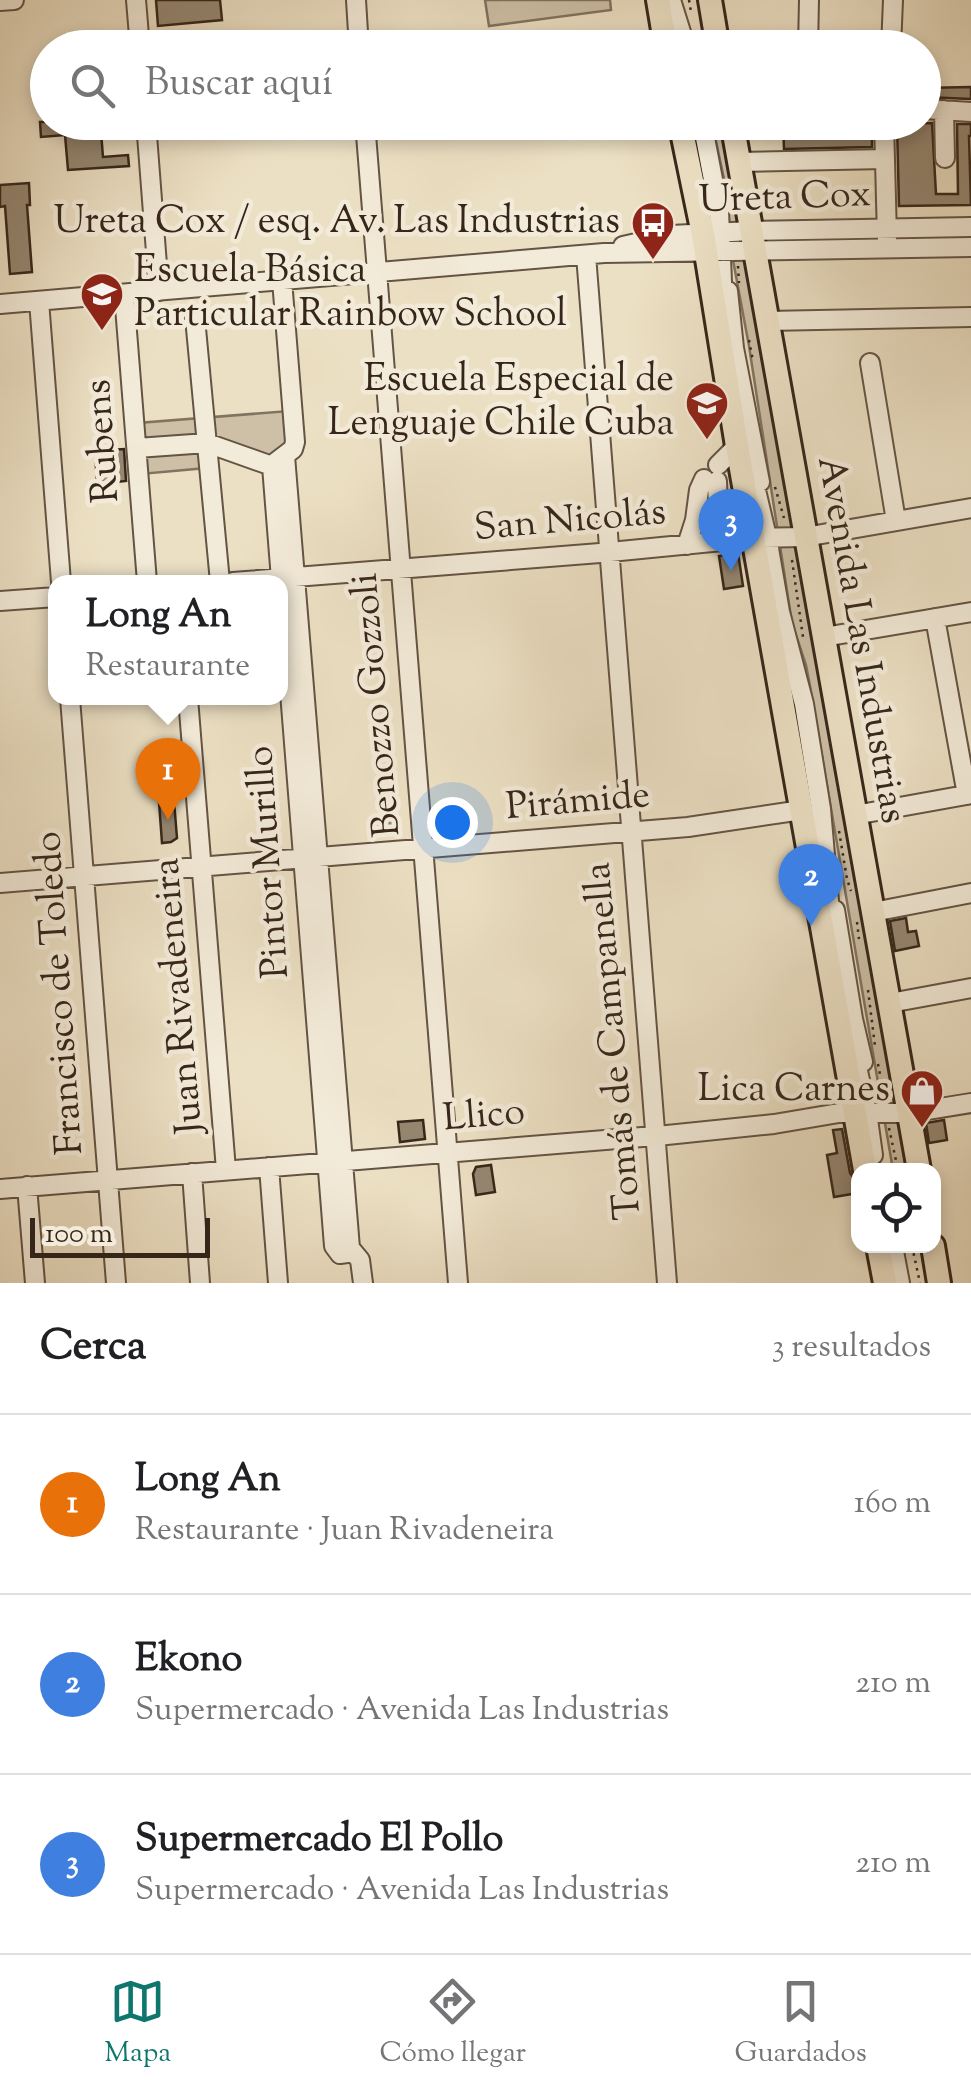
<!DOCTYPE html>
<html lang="es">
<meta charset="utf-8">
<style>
body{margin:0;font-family:"Sorts Mill Goudy",serif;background:#f2f2f2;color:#202124}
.controls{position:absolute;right:30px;bottom:30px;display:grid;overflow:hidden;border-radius:20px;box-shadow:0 5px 15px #0003}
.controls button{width:90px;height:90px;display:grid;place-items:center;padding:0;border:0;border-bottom:2px solid #e0e0e0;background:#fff;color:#202124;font:50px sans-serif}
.scale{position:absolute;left:30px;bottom:25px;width:180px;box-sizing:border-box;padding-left:10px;border:5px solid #36261a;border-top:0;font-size:28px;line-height:35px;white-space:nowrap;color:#36261a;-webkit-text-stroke:8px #f3ebd9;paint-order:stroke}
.you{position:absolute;left:452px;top:822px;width:35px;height:35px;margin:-25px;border:8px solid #fff;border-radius:50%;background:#1a73e8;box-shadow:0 0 0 15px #1a73e833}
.badge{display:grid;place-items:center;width:65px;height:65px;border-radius:50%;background:#0f766e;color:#fff;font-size:32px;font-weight:700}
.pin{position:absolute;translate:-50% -82px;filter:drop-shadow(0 2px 5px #0008)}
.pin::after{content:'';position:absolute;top:52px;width:35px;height:30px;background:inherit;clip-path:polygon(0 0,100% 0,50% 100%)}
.popup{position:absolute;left:48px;top:575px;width:240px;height:130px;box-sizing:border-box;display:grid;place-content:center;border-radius:20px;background:#fff;filter:drop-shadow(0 2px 8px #0005);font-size:32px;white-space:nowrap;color:#757577}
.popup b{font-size:38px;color:#202124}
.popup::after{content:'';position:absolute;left:50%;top:100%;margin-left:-20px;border:20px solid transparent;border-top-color:#fff}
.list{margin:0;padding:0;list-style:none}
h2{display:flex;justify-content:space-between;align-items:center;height:130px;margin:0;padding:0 40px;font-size:42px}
h2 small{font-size:32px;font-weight:400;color:#757577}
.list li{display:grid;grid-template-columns:65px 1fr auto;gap:30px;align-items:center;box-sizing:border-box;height:180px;padding:0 40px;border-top:2px solid #e0e0e0}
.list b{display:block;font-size:38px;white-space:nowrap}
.list p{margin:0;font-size:32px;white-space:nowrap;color:#757577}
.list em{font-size:32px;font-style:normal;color:#757577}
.icon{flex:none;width:55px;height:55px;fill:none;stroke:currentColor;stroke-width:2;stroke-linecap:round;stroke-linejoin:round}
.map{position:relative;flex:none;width:971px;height:1283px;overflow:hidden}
.search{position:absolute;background:#fff;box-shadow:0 5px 15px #0003;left:30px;right:30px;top:30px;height:110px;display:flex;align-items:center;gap:25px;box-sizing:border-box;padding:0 35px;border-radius:55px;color:#757577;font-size:38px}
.sheet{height:670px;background:#fff}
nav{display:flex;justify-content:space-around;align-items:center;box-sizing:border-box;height:140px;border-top:2px solid #e0e0e0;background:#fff;font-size:28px;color:#757577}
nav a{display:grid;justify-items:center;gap:5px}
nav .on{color:#0f766e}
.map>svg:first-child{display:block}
</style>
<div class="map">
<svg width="971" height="1283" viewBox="0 0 971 1283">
<rect width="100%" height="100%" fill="#ece0c4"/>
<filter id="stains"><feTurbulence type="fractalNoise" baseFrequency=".002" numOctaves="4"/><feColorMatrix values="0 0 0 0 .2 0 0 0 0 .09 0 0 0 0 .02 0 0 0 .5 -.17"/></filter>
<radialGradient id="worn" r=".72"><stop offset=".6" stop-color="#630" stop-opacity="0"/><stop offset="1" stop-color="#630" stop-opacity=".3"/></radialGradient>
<path fill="#cdc0a7" stroke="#827360" stroke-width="2.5" d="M 485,0 L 610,0 L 611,10 L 489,26 Z
M 712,123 L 728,123 L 914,1170 L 893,1170 L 810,686 L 806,665 L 792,623 L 749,346 L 733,260 L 726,188 Z
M 289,411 L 291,445 L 270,464 L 210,440 L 140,446 L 138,423 Z
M 204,448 L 206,468 L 141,474 L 140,453 Z"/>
<path fill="#958772" stroke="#36261a" stroke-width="2.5" d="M 156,0 L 220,0 L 222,20 L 158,26 Z
M 971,87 L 971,99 L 924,97 L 924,88 Z
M 40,122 L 91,122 L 92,133 L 101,132 L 103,157 L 128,155 L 129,166 L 68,170 L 65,135 L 41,137 Z
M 783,122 L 868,122 L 868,137 L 872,137 L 872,147 L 784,149 Z
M 932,123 L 936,194 L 958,194 L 957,124 L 971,124 L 971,136 L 969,136 L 971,205 L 899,206 L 897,124 Z
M 29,183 L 30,205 L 27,205 L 32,272 L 10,274 L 5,206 L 0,207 L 0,185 Z
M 124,449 L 126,481 L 97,484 L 95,451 Z
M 738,553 L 743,586 L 724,589 L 719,556 Z
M 174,801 L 177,838 L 171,842 L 162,843 L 159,802 Z
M 398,816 L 399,831 L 378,833 L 377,817 Z
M 181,884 L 183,905 L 164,907 L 162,886 Z
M 906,918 L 908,932 L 916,931 L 919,946 L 895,951 L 890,921 Z
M 423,1120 L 425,1139 L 400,1142 L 398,1122 Z
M 944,1120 L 947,1140 L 929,1143 L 926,1123 Z
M 842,1129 L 850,1173 L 856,1181 L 858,1193 L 834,1197 L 827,1155 L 837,1153 L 833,1130 Z
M 491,1165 L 495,1192 L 476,1195 L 473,1174 L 476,1167 Z"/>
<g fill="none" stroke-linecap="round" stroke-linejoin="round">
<g stroke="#645444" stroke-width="22">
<path id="minor" d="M 136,0 L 140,48
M 356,0 L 359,48
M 671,0 L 686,48
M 0,1 L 14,0
M 808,48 L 809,0
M 891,48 L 893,0
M 924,109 L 971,112
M 944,110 L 945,158
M 146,122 L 159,291
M 365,122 L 458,1283
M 702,122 L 719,211 L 723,305
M 884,122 L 887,238
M 739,162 L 885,159
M 623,246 L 671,235 L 752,231 L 971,227
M 586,255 L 667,1283
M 728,291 L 734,348 L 760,482
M 124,294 L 147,582
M 39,301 L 61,582
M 0,304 L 604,253 L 971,247
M 195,318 L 220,582
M 767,321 L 971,317
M 870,363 L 896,521
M 137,448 L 207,443 L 272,466
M 285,456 L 350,1248 L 360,1260 L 363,1283
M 276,462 L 293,449 L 295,442 L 282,280
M 718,465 L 737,446
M 272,466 L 334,1246 L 340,1254 L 347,1253 L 350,1248
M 752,473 L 767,537 L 780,612 L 804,704 L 821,809 L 831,924
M 717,481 L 718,507 L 738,539
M 687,545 L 695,520 L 699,490 L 704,479
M 233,582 L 600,553 L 753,538 L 805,537 L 971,508
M 0,601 L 56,597
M 935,618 L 967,795
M 824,637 L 971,612
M 70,698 L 116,1283
M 188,698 L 226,1170
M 855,815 L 971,794
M 0,883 L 688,827 L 802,810
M 835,910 L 853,1019 L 863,1062
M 873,912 L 971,893
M 890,1003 L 971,988
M 854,1053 L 867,1112 L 873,1155
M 269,1167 L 278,1283
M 192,1173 L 200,1283
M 27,1186 L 35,1283
M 0,1189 L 667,1135 L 774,1124 L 839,1113 L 909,1113 L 971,1103
M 893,1246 L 900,1283"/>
</g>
<g stroke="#36261a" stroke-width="28">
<path id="major" d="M 658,0 L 666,48
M 710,0 L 718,48
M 680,122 L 703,234 L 737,446 L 865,1170
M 732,122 L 919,1170
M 878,1246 L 885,1283
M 933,1246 L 939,1283"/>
</g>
<path stroke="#36261a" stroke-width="2.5" stroke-dasharray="2.5 5" stroke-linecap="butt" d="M 689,0 L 691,12
M 738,266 L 739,283
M 749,340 L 753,361
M 775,487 L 784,518
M 792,560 L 803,637
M 839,831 L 847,879 L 851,891
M 857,922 L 859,939
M 868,990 L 875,1046
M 878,1064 L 885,1100
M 889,1128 L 898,1170
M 912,1246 L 920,1283"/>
<use href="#minor" stroke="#f3ebd9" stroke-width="18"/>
<use href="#major" stroke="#ece0c4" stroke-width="22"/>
</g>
<defs>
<g id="bus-pin" transform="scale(2.25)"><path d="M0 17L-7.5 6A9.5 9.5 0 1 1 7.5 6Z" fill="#8f2418" stroke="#f3ebd9"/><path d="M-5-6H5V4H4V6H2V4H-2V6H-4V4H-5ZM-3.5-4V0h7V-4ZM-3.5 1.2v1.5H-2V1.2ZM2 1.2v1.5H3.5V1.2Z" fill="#fff"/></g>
<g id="school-pin" transform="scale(2.25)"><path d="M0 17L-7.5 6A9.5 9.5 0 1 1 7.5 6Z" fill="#8f2418" stroke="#f3ebd9"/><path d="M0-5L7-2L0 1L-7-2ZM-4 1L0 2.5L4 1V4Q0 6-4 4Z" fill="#fff"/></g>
<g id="shop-pin" transform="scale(2.25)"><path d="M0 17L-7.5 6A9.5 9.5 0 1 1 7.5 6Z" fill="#8f2418" stroke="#f3ebd9"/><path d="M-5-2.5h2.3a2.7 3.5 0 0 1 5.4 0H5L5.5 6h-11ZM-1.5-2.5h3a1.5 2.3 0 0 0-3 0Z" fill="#fff"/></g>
</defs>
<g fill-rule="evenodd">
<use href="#bus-pin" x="653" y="223"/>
<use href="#school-pin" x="102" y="294"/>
<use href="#school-pin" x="707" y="403"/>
<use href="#shop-pin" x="922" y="1091"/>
</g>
<g text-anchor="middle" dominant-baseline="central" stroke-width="9" stroke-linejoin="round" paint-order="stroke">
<g font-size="38" fill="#36261a" stroke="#f3ebd9">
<text transform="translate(785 199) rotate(-2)">Ureta Cox</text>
<text transform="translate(104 441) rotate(-94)">Rubens</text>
<text transform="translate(570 522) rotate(-5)">San Nicolás</text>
<text transform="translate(860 640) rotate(80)">Avenida Las Industrias</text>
<text transform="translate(378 705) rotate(-95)">Benozzo Gozzoli</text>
<text transform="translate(578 803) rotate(-5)">Pirámide</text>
<text transform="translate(270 862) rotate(-94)">Pintor Murillo</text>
<text transform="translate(61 993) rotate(-94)">Francisco de Toledo</text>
<text transform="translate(180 996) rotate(-95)">Juan Rivadeneira</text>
<text transform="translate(615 1041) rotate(-95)">Tomás de Campanella</text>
<text transform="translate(484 1117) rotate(-5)">Llico</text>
</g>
<g font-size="38" fill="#36261a" stroke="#f3ebd9" text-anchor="end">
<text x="620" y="223">Ureta Cox / esq. Av. Las Industrias</text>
<text x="134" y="272" text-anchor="start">Escuela Básica<tspan x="134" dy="44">Particular Rainbow School</tspan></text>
<text x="674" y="381">Escuela Especial de<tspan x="674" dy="44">Lenguaje Chile Cuba</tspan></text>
<text x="890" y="1091">Lica Carnes</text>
</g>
</g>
<rect width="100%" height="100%" filter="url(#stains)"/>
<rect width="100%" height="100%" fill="url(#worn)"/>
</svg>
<div class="controls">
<button><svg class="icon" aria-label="locate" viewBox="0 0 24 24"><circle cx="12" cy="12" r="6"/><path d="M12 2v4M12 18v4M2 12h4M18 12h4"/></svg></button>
</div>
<div class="scale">100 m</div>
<div class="you"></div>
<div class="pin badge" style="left:168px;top:820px;background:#e8710a">1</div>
<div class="popup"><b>Long An</b>Restaurante</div>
<div class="pin badge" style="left:811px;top:926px;background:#3f7fe0">2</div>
<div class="pin badge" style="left:731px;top:571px;background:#3f7fe0">3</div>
<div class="search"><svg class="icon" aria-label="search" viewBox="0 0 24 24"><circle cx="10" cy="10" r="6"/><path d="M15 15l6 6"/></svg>Buscar aquí</div>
</div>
<section class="sheet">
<h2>Cerca<small>3 resultados</small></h2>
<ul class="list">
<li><span class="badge" style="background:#e8710a">1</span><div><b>Long An</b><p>Restaurante · Juan Rivadeneira</p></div><em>160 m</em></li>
<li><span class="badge" style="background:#3f7fe0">2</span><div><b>Ekono</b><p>Supermercado · Avenida Las Industrias</p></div><em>210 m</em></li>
<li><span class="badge" style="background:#3f7fe0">3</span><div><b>Supermercado El Pollo</b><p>Supermercado · Avenida Las Industrias</p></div><em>210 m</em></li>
</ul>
</section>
<nav>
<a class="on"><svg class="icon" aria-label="map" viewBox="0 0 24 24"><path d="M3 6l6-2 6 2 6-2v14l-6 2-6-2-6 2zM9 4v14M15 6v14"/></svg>Mapa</a>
<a><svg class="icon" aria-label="directions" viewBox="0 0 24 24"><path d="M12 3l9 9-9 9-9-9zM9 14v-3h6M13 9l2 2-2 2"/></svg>Cómo llegar</a>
<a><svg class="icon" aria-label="saved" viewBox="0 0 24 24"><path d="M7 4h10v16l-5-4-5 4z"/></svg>Guardados</a>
</nav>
